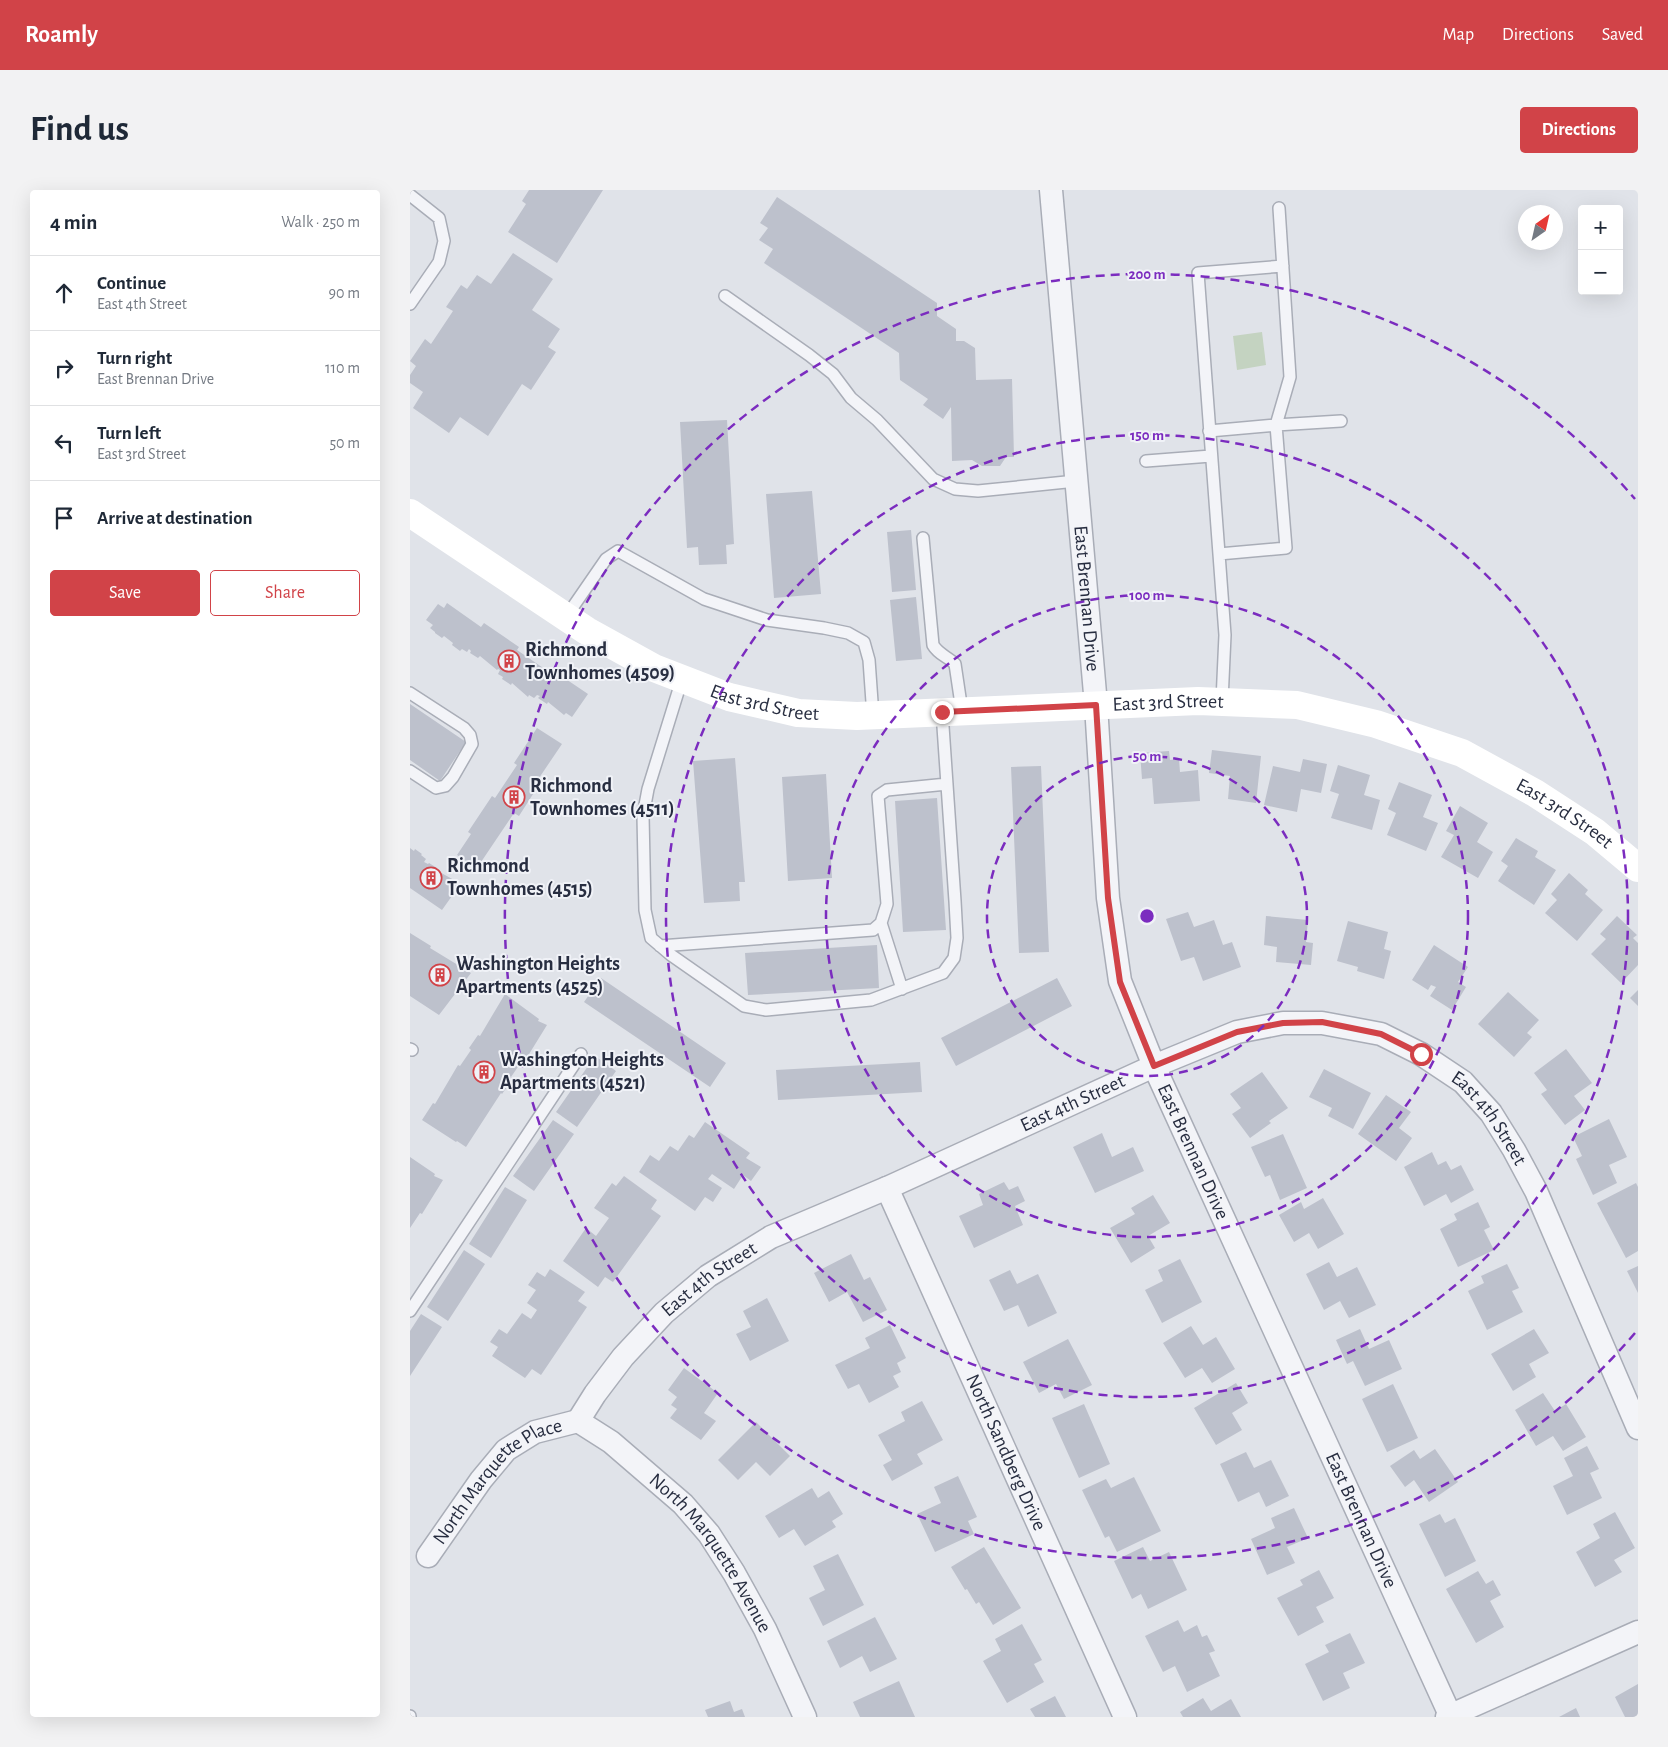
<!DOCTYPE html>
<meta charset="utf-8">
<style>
body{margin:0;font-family:"Alegreya Sans",sans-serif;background:#f2f2f3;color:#1f2937}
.controls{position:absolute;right:15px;top:15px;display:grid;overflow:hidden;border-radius:5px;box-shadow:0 5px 20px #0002}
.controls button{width:45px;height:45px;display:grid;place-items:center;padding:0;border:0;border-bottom:1px solid #e0e1e3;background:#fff;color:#1f2937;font:25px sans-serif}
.compass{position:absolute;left:1108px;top:15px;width:45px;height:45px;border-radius:50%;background:#fff;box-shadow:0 5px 20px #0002;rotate:34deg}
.stop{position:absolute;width:15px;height:15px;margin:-11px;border:4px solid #d14348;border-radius:50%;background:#fff}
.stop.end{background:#d14348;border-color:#fff;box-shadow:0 1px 5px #0008}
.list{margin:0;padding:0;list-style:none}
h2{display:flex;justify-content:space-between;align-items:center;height:65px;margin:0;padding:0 20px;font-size:21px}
h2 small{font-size:16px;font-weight:400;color:#747a83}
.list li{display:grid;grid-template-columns:32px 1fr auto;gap:15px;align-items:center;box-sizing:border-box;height:75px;padding:0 20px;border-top:1px solid #e0e1e3}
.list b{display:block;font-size:19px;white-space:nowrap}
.list p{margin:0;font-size:16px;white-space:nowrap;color:#747a83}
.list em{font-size:16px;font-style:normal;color:#747a83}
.actions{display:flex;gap:10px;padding:15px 20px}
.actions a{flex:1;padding:11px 0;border:1px solid #d14348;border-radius:5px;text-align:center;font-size:18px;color:#d14348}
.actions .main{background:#d14348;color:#fff}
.icon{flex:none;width:28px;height:28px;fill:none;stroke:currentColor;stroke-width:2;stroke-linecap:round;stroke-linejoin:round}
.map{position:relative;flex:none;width:1228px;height:1527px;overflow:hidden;border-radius:5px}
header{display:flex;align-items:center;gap:30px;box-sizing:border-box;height:70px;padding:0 25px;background:#d14348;color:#fff}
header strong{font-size:24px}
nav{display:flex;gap:28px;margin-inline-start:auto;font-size:18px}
.intro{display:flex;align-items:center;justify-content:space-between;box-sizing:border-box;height:120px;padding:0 30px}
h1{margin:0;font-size:35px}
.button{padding:12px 22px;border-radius:5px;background:#d14348;color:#fff;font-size:18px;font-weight:700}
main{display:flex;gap:30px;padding:0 30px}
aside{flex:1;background:#fff;border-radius:5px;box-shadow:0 5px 20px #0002}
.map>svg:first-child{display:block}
</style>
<header>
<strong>Roamly</strong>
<nav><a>Map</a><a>Directions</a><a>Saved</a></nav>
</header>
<div class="intro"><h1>Find us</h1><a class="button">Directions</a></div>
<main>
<aside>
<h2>4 min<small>Walk · 250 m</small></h2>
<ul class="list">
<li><svg class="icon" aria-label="ahead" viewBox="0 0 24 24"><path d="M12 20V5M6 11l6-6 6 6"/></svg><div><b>Continue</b><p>East 4th Street</p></div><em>90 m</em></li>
<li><svg class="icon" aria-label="right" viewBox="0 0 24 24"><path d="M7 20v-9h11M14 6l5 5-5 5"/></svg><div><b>Turn right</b><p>East Brennan Drive</p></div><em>110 m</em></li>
<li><svg class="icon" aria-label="left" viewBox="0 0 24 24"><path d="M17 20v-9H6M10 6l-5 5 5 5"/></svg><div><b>Turn left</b><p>East 3rd Street</p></div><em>50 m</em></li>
<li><svg class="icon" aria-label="arrive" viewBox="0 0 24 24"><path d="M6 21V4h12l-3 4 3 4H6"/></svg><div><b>Arrive at destination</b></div></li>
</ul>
<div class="actions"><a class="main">Save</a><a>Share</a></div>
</aside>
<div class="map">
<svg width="1228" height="1527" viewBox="0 0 1228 1527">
<rect width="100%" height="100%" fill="#e0e3e9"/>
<path fill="#c4d3c1" d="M 852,142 L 856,175 L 827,180 L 823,146 Z"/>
<path fill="#bdc1cc" d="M 119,0 L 193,0 L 147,73 L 98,42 L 116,14 L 112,11 Z
M 367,7 L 527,113 L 527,126 L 546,139 L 546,151 L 554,151 L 565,158 L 566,190 L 602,189 L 604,267 L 596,267 L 590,276 L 572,276 L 562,270 L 542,271 L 541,217 L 533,229 L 513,215 L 518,209 L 490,190 L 489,163 L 354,73 L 363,59 L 349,50 L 358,38 L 350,33 Z
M 103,63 L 143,89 L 122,120 L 150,139 L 138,157 L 146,162 L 121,200 L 112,194 L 78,246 L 50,227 L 39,243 L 3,218 L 13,202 L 0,193 L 0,185 L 6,176 L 0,171 L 15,149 L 21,154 L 43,121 L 36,117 L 51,95 L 57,99 L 67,85 L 81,94 Z
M 317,230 L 324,354 L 316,355 L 317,374 L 289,375 L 288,357 L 277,358 L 270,232 Z
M 402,301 L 411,404 L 364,408 L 356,304 Z
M 501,340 L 506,400 L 482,402 L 477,342 Z
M 506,407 L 512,469 L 486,471 L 480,410 Z
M 37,413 L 71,437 L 74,433 L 109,457 L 107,460 L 139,482 L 141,479 L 178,504 L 162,527 L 156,523 L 154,525 L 138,512 L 137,514 L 128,508 L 130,506 L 127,505 L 124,508 L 119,505 L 118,507 L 102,493 L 101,495 L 92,489 L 93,487 L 88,484 L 90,480 L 88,479 L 87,480 L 70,466 L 68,468 L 60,463 L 61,461 L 59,459 L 57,462 L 52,459 L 50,461 L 42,455 L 43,453 L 34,446 L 32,448 L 25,443 L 25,442 L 20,438 L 23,435 L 16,430 L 28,414 L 34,418 Z
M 0,514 L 56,552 L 30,591 L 0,570 Z
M 127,538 L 152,554 L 129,588 L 132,590 L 109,626 L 104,623 L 67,678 L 47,665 L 61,644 L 58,642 L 82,606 L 85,608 L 107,575 L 104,573 Z
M 802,560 L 851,566 L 846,613 L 818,609 L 820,586 L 799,583 Z
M 759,561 L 760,570 L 769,569 L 770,582 L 788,580 L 790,611 L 744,614 L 742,588 L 732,589 L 730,563 Z
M 325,568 L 335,692 L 329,692 L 330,711 L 294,713 L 283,571 Z
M 893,569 L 917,574 L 911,603 L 891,599 L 887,622 L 854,615 L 863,576 L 890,582 Z
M 928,575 L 960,585 L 954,605 L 970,610 L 962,640 L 921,628 L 929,604 L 920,601 Z
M 631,576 L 639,762 L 609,763 L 601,577 Z
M 416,584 L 422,688 L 378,691 L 372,587 Z
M 989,592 L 1022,605 L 1013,627 L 1028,633 L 1016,661 L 977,645 L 986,623 L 978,619 Z
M 527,608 L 536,740 L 493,742 L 485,611 Z
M 1050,616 L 1078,633 L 1067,652 L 1083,662 L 1068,688 L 1031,667 L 1044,645 L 1036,641 Z
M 1106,648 L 1128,661 L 1125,667 L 1146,680 L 1124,715 L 1088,691 L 1098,676 L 1091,671 Z
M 0,658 L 4,661 L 5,659 L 12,664 L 11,665 L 16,669 L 14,672 L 18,674 L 19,673 L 27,678 L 26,680 L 44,690 L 43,692 L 49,696 L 32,720 L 0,698 Z
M 1159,683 L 1178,700 L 1175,704 L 1193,720 L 1167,751 L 1135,723 L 1147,710 L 1141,704 Z
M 778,722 L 784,737 L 804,730 L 813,755 L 822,752 L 831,777 L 793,791 L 784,767 L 771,771 L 756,729 Z
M 856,726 L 898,730 L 896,752 L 903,753 L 901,775 L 866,772 L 867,757 L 854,755 Z
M 1207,726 L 1227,745 L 1223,748 L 1228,753 L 1228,775 L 1211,793 L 1181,764 L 1196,749 L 1190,744 Z
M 938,731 L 978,742 L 974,759 L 981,761 L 974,789 L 947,781 L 948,777 L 927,771 Z
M 0,743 L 21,756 L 20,758 L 61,783 L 29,825 L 0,806 Z
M 467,755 L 469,798 L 338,805 L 335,763 Z
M 1024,755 L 1058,777 L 1048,792 L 1056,797 L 1042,820 L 1020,806 L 1026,797 L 1021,795 L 1018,800 L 1002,790 Z
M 191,788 L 316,873 L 300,897 L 174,812 Z
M 647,788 L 662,816 L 546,876 L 531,848 Z
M 1228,800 L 1228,816 L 1220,808 Z
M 1098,802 L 1129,830 L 1117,843 L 1122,847 L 1104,867 L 1068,834 Z
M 95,804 L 129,829 L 128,831 L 137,835 L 116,869 L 114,868 L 101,887 L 103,889 L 92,904 L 91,903 L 56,957 L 47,951 L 46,952 L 12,930 L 23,913 L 25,914 L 48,875 L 50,876 L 61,860 L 59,858 L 68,845 L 70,846 Z
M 1156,859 L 1182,893 L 1164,906 L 1175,920 L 1155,935 L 1131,904 L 1137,900 L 1124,883 Z
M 185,866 L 206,881 L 167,937 L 146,922 Z
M 510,872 L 512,902 L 368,910 L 366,880 Z
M 914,879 L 961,903 L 943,939 L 918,926 L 922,918 L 899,907 Z
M 852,882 L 878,918 L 859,931 L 861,933 L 840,948 L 822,924 L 831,918 L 820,904 Z
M 976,905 L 1001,922 L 989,938 L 1002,948 L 986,971 L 948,944 Z
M 1199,929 L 1217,967 L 1199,975 L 1207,993 L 1183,1005 L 1166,969 L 1172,966 L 1163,947 Z
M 143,930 L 164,944 L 124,1001 L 103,986 Z
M 295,932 L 340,963 L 336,968 L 351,977 L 341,991 L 333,985 L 324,999 L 302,984 L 298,989 L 312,998 L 303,1012 L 295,1007 L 285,1021 L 229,982 L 240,965 L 249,971 L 260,956 L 268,961 L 279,945 L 284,948 Z
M 692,943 L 702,967 L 723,957 L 734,981 L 685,1003 L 663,957 Z
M 873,944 L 897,998 L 870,1010 L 860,985 L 855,987 L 841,957 Z
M 1022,962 L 1028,975 L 1036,971 L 1041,980 L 1051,975 L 1064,1000 L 1041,1013 L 1036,1004 L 1014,1016 L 994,977 Z
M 0,967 L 25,984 L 24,986 L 33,990 L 12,1024 L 10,1023 L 0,1038 Z
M 214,986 L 247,1010 L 241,1019 L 251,1026 L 203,1092 L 195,1087 L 188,1097 L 153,1071 L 176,1038 L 186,1046 L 199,1028 L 184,1018 L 202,993 L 206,996 Z
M 594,992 L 599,1000 L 608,996 L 615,1011 L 605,1016 L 613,1035 L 564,1058 L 549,1026 L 573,1015 L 569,1004 Z
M 1226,993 L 1228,997 L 1228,1061 L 1216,1068 L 1187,1013 Z
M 95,997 L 117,1010 L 81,1068 L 59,1054 Z
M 743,1005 L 760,1033 L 738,1046 L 745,1058 L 721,1073 L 700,1038 L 725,1024 L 721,1018 Z
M 913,1008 L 934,1044 L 908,1059 L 899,1043 L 884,1052 L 869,1025 L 891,1012 L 894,1019 Z
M 1068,1012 L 1080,1037 L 1074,1040 L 1084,1060 L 1048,1077 L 1030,1039 L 1047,1030 L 1044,1024 Z
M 54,1060 L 75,1074 L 38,1131 L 17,1117 Z
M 441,1064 L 454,1090 L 460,1087 L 477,1120 L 453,1132 L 437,1102 L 419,1112 L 404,1083 Z
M 770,1069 L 792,1112 L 752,1133 L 735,1100 L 753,1091 L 748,1080 Z
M 919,1072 L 927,1087 L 947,1077 L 966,1115 L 939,1128 L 930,1111 L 914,1120 L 896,1084 Z
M 1097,1074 L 1109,1098 L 1102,1101 L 1113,1122 L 1077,1140 L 1058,1101 L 1074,1093 L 1071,1086 Z
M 1228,1076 L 1228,1103 L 1217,1081 Z
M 140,1079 L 175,1102 L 168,1111 L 177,1117 L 131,1185 L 122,1179 L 115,1188 L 82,1166 L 88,1157 L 80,1152 L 89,1139 L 97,1144 L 112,1123 L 121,1129 L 127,1120 L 117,1113 L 126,1100 L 118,1095 L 127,1082 L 135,1087 Z
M 600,1080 L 607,1094 L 628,1084 L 647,1123 L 618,1137 L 608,1115 L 594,1121 L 579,1090 Z
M 357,1108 L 379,1151 L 340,1171 L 326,1144 L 341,1137 L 333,1121 Z
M 11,1124 L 32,1137 L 0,1186 L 0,1141 Z
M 480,1135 L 496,1168 L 487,1173 L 491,1182 L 483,1186 L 489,1197 L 459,1213 L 449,1194 L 438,1199 L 425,1175 L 460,1158 L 455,1148 Z
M 781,1136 L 793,1155 L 806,1147 L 825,1179 L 802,1193 L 792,1178 L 775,1188 L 753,1153 Z
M 950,1139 L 959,1159 L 979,1150 L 992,1179 L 955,1196 L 943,1171 L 937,1174 L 926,1150 Z
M 1124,1139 L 1139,1163 L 1119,1174 L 1126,1187 L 1103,1201 L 1081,1164 Z
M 658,1149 L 682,1195 L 654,1209 L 646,1194 L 629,1203 L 613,1172 Z
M 274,1178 L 308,1203 L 294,1223 L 306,1231 L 291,1250 L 260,1228 L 267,1219 L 261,1215 L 267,1207 L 258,1200 Z
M 826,1193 L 838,1213 L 822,1223 L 832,1240 L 806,1255 L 784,1218 Z
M 983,1194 L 1008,1248 L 977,1262 L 952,1209 Z
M 1133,1203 L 1145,1221 L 1156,1214 L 1176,1247 L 1153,1261 L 1143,1246 L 1126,1256 L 1105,1220 Z
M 512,1211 L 533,1250 L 507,1264 L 513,1274 L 482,1291 L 473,1275 L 482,1270 L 468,1245 L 495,1231 L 491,1222 Z
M 674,1214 L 700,1274 L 669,1288 L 642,1228 Z
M 346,1232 L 380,1266 L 360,1286 L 346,1272 L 328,1290 L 308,1270 Z
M 1177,1256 L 1189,1279 L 1180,1283 L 1192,1308 L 1157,1325 L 1143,1296 L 1163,1286 L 1154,1268 Z
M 1025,1259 L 1048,1292 L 1019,1312 L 1004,1290 L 995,1297 L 980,1276 L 1004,1260 L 1010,1269 Z
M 836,1262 L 844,1278 L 861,1270 L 879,1306 L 856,1317 L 849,1302 L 828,1312 L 810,1274 Z
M 548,1286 L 567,1327 L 558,1331 L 564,1344 L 525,1362 L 507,1324 L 531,1313 L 524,1297 Z
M 724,1287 L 751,1341 L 707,1362 L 699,1346 L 695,1348 L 672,1300 L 696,1289 L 701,1298 Z
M 402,1298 L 408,1308 L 419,1301 L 433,1324 L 422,1331 L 426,1337 L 395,1356 L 384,1339 L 369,1348 L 355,1326 Z
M 884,1318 L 898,1348 L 877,1357 L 885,1373 L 857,1385 L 841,1349 L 865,1338 L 861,1328 Z
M 1205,1322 L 1225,1358 L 1204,1370 L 1212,1382 L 1185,1397 L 1166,1362 L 1190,1348 L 1183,1334 Z
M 1030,1324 L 1035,1333 L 1045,1328 L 1066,1371 L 1035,1387 L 1009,1334 Z
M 574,1357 L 611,1418 L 583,1435 L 569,1412 L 566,1414 L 557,1399 L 555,1400 L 541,1377 Z
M 733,1357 L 740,1371 L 759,1362 L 777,1400 L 738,1419 L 731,1404 L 722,1409 L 704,1371 Z
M 428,1364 L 454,1415 L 413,1436 L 399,1408 L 415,1400 L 403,1376 Z
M 909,1380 L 924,1408 L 906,1417 L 914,1432 L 888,1446 L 867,1408 L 893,1395 L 890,1390 Z
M 1068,1381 L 1076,1394 L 1083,1390 L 1091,1405 L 1080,1411 L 1094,1437 L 1066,1453 L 1036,1399 Z
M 465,1427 L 487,1469 L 460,1482 L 452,1466 L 430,1478 L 417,1451 Z
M 768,1430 L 774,1442 L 787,1435 L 792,1447 L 797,1445 L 805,1461 L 799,1463 L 810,1486 L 777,1502 L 765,1476 L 753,1482 L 735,1446 Z
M 612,1434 L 632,1470 L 624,1474 L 634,1492 L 597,1513 L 573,1471 L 591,1461 L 585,1449 Z
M 940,1443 L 955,1473 L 933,1483 L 940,1498 L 913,1511 L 895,1474 L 919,1462 L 915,1455 Z
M 489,1491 L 505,1527 L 450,1527 L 443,1512 Z
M 1228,1494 L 1228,1527 L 1215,1527 L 1205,1507 Z
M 645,1506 L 656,1527 L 625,1527 L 620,1519 Z
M 793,1508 L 801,1521 L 821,1509 L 831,1527 L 773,1527 L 770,1522 Z
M 320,1511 L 324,1522 L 332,1519 L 335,1527 L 298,1527 L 295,1520 Z
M 1166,1518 L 1170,1527 L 1149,1527 Z"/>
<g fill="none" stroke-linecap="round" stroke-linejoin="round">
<g stroke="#a9adb7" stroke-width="14">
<path id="lane" d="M 0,5 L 29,28 L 34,51 L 29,72 L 0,114
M 315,106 L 399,165 L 423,184 L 441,208 L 467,230 L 523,289 L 545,299 L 568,301 L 666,291
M 799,241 L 866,235 L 931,231
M 736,271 L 801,266
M 513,348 L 523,455 C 528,464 538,467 545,474 L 552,521
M 809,364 L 788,83 L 873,76
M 156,427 L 196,369 L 208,361 L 294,409 L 357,430 L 414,438 L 438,443 L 454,452 L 459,470 L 463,526
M 272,489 L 238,599 L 233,626 L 235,720 L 241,748 L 261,765 L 334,816 L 356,820 L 461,810 L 533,783 L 544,768 L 547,748 L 545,711 L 532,522
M 0,503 L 54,538 L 60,545 L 62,554 L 43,587 L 35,596 L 26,598 L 0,581
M 812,511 L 815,445 L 809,364 L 876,358 L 866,235 L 880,187 L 869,18
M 471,733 L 492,799
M 250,756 L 463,740 L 471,733 L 477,714 L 468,606 L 477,600 L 537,594
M 0,859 L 2,860
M 0,1121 L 171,864
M 0,1526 L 0,1527"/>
</g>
<g stroke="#a9adb7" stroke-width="25">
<g id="street">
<path id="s1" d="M 641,0 L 686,515 L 698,708 L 710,791 L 744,876 L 1041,1527"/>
<path id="s2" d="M 477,998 L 715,1527"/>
<path id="s3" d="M 168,1231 L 185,1204 L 213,1167 L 254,1123 L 298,1086 L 361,1047 L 477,998 L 744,876 L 827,842 L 873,833 L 912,833 L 971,844 L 1011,864 L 1053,892 L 1081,923 L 1104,960 L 1126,1001 L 1228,1238"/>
<path id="s4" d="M 168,1231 L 201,1252 L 273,1314 L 299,1344 L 324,1383 L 355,1439 L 395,1527"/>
<path id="s5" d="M 18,1366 L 71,1290 L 96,1260 L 125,1242 L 168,1231"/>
<path d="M 1037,1527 L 1228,1442"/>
</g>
</g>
<use href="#lane" stroke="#f3f4f8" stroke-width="11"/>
<use href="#street" stroke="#f3f4f8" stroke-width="22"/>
<path stroke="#fff" stroke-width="28" id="s6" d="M 0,323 L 177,441 L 244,478 L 319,507 L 388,523 L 447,526 L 788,511 L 887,515 L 966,534 L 1052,563 L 1125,603 L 1185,642 L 1228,678"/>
</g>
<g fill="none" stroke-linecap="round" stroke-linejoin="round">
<path stroke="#d14348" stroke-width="6" d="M 532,522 L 686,515 L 698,708 L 710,792 L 744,876 L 827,842 L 873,833 L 912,832 L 971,844 L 1011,864"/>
</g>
<g fill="none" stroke="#7b2cbf" stroke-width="2.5" stroke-dasharray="9 6">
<circle cx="737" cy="726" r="160"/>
<circle cx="737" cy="726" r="321"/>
<circle cx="737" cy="726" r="481"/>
<path d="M1225 1143A642 642 0 1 1 1225 309"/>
</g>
<defs>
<g id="building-ring" transform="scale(1.125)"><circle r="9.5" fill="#f0f2f7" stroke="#d14348" stroke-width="1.5"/><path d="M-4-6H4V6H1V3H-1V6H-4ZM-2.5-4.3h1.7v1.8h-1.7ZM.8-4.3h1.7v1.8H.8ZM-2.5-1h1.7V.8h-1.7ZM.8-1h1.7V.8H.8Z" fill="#d14348"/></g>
</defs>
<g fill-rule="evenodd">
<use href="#building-ring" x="99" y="471"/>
<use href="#building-ring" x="104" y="607"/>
<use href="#building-ring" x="21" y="688"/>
<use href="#building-ring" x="30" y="785"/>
<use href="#building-ring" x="74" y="882"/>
</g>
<g text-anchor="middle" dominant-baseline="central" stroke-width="4" stroke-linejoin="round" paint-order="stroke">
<g font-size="20" fill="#282e41" stroke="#f0f2f7">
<text stroke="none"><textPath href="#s1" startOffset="410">East Brennan Drive</textPath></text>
<text stroke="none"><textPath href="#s6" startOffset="406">East 3rd Street</textPath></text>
<text stroke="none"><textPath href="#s6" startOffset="811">East 3rd Street</textPath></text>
<text stroke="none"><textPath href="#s6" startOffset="1231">East 3rd Street</textPath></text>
<text stroke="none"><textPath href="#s3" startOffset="600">East 4th Street</textPath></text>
<text stroke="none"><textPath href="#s3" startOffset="1065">East 4th Street</textPath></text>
<text stroke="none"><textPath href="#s1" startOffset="980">East Brennan Drive</textPath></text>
<text stroke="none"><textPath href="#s3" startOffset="195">East 4th Street</textPath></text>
<text stroke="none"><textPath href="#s2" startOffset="290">North Sandberg Drive</textPath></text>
<text stroke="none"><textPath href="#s5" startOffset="105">North Marquette Place</textPath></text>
<text stroke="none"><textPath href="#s1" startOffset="1385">East Brennan Drive</textPath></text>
<text stroke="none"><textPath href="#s4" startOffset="190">North Marquette Avenue</textPath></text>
</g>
<g font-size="20" font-weight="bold" fill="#282e41" stroke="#f0f2f7" text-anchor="start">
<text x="115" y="460">Richmond<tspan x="115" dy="23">Townhomes (4509)</tspan></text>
<text x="120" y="596">Richmond<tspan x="120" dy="23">Townhomes (4511)</tspan></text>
<text x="37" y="676">Richmond<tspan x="37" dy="23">Townhomes (4515)</tspan></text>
<text x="46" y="774">Washington Heights<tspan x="46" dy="23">Apartments (4525)</tspan></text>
<text x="90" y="870">Washington Heights<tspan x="90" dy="23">Apartments (4521)</tspan></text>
</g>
</g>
<circle cx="737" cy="726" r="8" fill="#7b2cbf" stroke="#f0f2f7" stroke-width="2.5"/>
<g font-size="15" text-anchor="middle" font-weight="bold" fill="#7b2cbf" stroke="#f0f2f7" stroke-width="4" stroke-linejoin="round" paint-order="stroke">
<text x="737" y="89">200 m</text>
<text x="737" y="250">150 m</text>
<text x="737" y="410">100 m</text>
<text x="737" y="571">50 m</text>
</g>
</svg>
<div class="controls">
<button>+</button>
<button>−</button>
</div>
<svg class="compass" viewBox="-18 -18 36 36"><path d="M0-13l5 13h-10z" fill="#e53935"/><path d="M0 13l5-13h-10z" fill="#747a83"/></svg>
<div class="stop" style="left:1011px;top:864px"></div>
<div class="stop end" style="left:532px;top:522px"></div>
</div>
</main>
